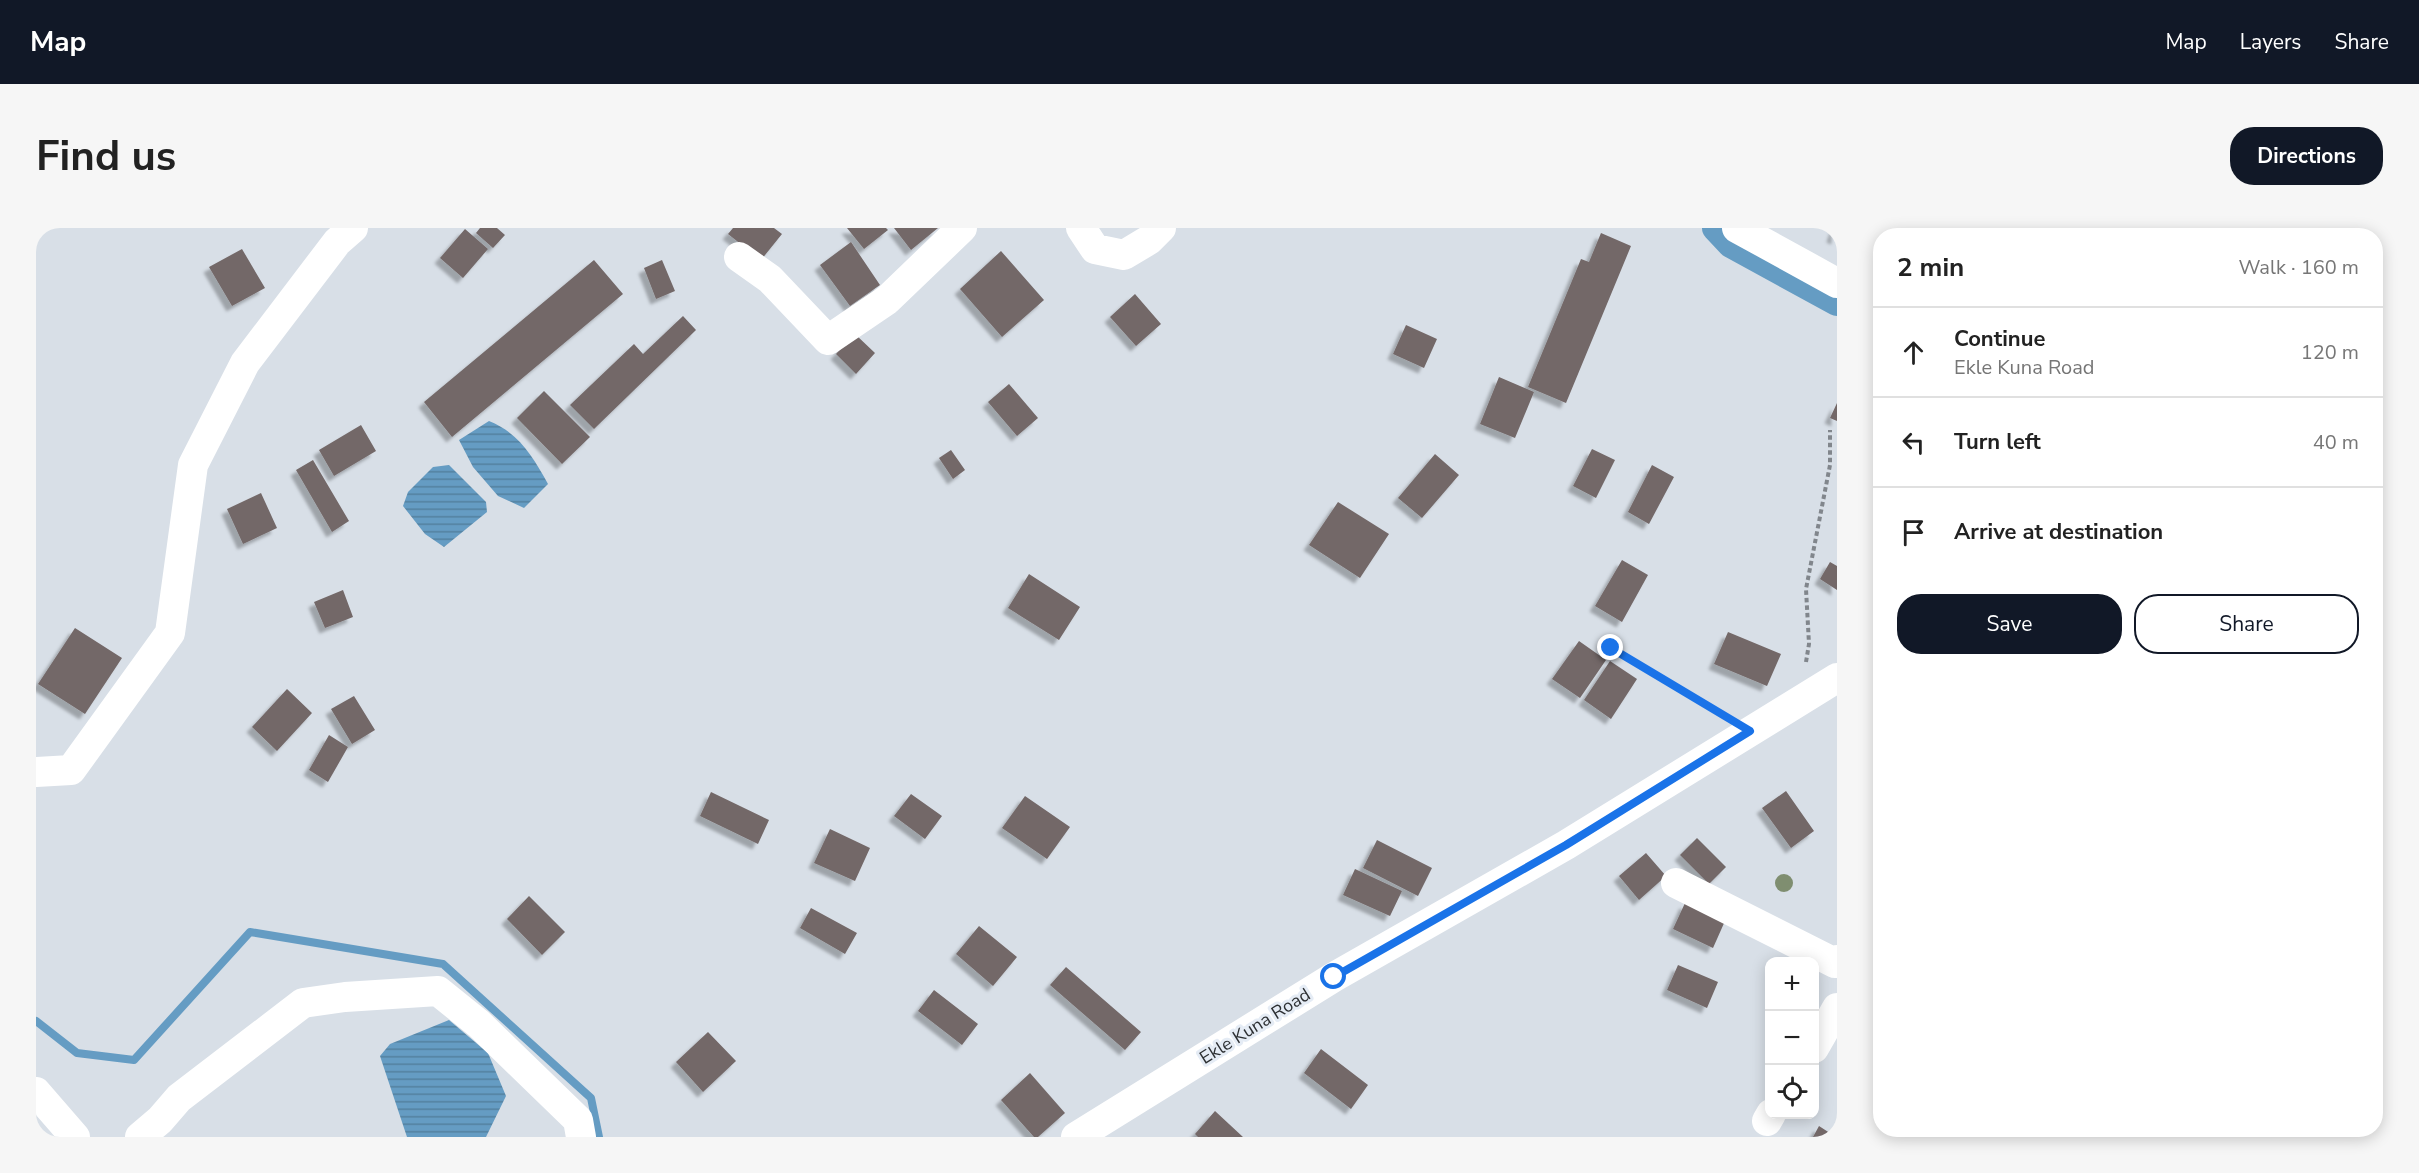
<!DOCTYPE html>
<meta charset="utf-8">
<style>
body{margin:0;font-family:"Nunito Sans",sans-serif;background:#f6f6f6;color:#222}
.controls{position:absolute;right:18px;bottom:18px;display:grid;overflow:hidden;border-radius:12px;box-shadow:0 3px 15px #0003}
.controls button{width:54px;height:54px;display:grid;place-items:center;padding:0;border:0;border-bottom:2px solid #e0e0e0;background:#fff;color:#222;font:30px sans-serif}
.stop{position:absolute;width:18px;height:18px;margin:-14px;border:4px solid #1a73e8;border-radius:50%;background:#fff}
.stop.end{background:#1a73e8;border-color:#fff;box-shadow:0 2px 6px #0008}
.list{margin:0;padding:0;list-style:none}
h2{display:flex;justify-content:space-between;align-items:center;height:78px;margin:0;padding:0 24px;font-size:26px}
h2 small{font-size:20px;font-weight:400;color:#767676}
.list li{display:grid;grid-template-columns:39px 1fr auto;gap:18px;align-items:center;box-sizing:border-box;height:90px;padding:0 24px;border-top:2px solid #e0e0e0}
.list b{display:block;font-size:22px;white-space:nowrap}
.list p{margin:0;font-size:20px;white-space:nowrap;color:#767676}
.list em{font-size:20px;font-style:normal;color:#767676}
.actions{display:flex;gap:12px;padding:18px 24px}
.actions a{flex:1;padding:14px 0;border:2px solid #111827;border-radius:24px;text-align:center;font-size:21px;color:#111827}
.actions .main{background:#111827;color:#fff}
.icon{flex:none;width:33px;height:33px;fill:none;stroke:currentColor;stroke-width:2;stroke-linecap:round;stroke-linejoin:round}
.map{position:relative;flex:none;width:1801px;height:909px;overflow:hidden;border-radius:24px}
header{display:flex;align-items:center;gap:36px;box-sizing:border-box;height:84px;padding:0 30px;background:#111827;color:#fff}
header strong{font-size:28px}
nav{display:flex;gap:33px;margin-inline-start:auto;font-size:21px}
.intro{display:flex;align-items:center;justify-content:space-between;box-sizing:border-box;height:144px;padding:0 36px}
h1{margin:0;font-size:42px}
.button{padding:15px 27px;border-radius:24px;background:#111827;color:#fff;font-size:21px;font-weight:700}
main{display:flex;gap:36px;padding:0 36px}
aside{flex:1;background:#fff;border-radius:24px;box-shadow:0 3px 15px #0003}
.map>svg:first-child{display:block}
</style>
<header>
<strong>Map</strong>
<nav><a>Map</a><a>Layers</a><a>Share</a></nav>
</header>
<div class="intro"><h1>Find us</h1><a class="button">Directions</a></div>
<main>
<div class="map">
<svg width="1801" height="909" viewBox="0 0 1801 909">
<defs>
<pattern id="water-rules" width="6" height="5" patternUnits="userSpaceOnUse" patternTransform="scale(1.5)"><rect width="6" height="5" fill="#659cc3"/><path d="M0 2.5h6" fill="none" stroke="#53809f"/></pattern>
<filter id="shadow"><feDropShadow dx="-5.5" dy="5.5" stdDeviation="1.5" flood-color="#0004"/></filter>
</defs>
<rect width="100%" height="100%" fill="#d8dfe7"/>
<path fill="url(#water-rules)" d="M 453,193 C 483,205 497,229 512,256 L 488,280 L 462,268 L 437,239 L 423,212 Z
M 413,237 L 450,274 L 451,284 L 408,319 L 389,306 L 367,278 L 372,264 L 397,239 Z
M 413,792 L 452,825 L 470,868 L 450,909 L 371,909 L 344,828 L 354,816 Z"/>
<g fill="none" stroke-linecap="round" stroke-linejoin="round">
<path stroke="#659cc3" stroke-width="8" d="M 0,793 L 41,825 L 98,832 L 214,704 L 407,736 L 555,870 L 563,909"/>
<path stroke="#659cc3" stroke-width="28" d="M 1680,0 L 1695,16 L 1801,74"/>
</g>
<path fill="#736868" filter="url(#shadow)" d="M 444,0 L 461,0 L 469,7 L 457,20 L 440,5 Z
M 697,0 L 738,0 L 746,6 L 725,32 L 692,6 Z
M 811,0 L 850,0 L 852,2 L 828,21 Z
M 858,0 L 902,0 L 875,22 Z
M 1799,0 L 1801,0 L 1801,11 L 1796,9 Z
M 429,1 L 452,21 L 427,50 L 404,30 Z
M 1565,5 L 1595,18 L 1530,175 L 1492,159 L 1545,31 L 1553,34 Z
M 815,14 L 844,57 L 814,78 L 784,37 Z
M 206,21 L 229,60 L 196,78 L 173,39 Z
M 965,23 L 1008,72 L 966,109 L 924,61 Z
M 558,32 L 587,66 L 416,209 L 388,174 Z
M 626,32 L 639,63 L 620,71 L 608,40 Z
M 1099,66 L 1125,96 L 1100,118 L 1074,89 Z
M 647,88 L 660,102 L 558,201 L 534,177 L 598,116 L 607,126 Z
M 1370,97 L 1401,111 L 1388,140 L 1357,126 Z
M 819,106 L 839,125 L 820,146 L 800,126 Z
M 1463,149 L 1498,164 L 1479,210 L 1444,196 Z
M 973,156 L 1002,190 L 981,208 L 952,174 Z
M 508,163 L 554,209 L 526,236 L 481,190 Z
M 1801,175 L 1801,193 L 1794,190 Z
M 325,197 L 340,223 L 298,248 L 283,222 Z
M 1556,221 L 1579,232 L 1560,270 L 1537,258 Z
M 915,222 L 929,242 L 917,251 L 903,230 Z
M 1399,226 L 1423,247 L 1386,290 L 1362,270 Z
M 277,232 L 313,293 L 296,304 L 260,242 Z
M 1616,237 L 1638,249 L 1613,296 L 1592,284 Z
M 225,265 L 241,300 L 207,316 L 191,281 Z
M 1302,274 L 1353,306 L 1324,350 L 1273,317 Z
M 1586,332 L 1612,347 L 1586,394 L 1559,378 Z
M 1794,334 L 1801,338 L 1801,362 L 1784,351 Z
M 993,346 L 1044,379 L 1023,412 L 972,380 Z
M 307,362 L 317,389 L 289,400 L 278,374 Z
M 39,400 L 86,430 L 49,486 L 2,456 Z
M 1692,404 L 1745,426 L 1731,458 L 1678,436 Z
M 1543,413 L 1570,432 L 1544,470 L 1516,451 Z
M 1574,433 L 1601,451 L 1575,491 L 1548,472 Z
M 251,461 L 276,485 L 241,523 L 216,499 Z
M 318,468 L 339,502 L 316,516 L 295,481 Z
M 293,507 L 312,519 L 292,554 L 273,542 Z
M 1750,563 L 1778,603 L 1755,620 L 1726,580 Z
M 675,564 L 733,592 L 722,616 L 664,588 Z
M 875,566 L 906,588 L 889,611 L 858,588 Z
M 989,568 L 1034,599 L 1011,631 L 966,600 Z
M 794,601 L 834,620 L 819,653 L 778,635 Z
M 1661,610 L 1690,639 L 1673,656 L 1644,627 Z
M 1341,612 L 1396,640 L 1382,668 L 1327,640 Z
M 1610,625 L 1630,648 L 1603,672 L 1583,648 Z
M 1319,641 L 1366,663 L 1354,688 L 1307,667 Z
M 493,668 L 529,704 L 506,727 L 471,691 Z
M 1649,675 L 1689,693 L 1677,720 L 1637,701 Z
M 775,680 L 821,705 L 809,726 L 764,700 Z
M 943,698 L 981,729 L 957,758 L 920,726 Z
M 1642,737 L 1682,754 L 1671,780 L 1631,762 Z
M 1030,739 L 1105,804 L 1089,822 L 1014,757 Z
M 898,762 L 942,796 L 926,817 L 882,783 Z
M 672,804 L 700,833 L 667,864 L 640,834 Z
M 1285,821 L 1332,857 L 1315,881 L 1268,845 Z
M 994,845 L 1029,885 L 1002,909 L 998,909 L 965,872 Z
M 1179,883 L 1207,909 L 1162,909 L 1159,906 Z
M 1783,898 L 1800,909 L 1777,909 Z"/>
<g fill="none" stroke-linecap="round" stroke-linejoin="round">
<path stroke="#81868c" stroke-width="4" stroke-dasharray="4.5 3" stroke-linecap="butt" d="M 1575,421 L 1688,487
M 1770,434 L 1773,416 L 1770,361 L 1794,237 L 1794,202"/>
<path stroke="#fff" stroke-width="30" d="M 1045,0 L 1059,21 L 1088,27 L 1113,12 L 1125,0
M 1701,0 L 1801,55
M 703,29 L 734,51 L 792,112 L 851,72 L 926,0
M 0,544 L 35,542 L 134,405 L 157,237 L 209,135 L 301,14 L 317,0
M 1640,655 L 1799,735 L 1801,732
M 1778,820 L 1801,780
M 0,864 L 39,909
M 1731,893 L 1735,886
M 104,909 L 124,892 L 143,870 L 267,775 L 309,769 L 402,763 L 443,796 L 542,892 L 545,909
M 1040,909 L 1298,749 L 1530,617 L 1801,450"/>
</g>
<circle fill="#7f8e70" cx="1748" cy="655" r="9"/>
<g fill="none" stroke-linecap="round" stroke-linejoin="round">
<path stroke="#1a73e8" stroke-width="8" d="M 1298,749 L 1530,617 L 1714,503 L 1575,420"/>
</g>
<g text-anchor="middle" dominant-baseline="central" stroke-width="6" stroke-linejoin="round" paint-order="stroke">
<g font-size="18" fill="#2c2f32" stroke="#e5ecf5">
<text transform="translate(1219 798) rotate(-32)">Ekle Kuna Road</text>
</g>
</g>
</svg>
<div class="controls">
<button>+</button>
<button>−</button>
<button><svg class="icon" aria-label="locate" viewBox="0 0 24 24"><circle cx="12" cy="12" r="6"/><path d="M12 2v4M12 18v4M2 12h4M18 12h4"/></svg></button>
</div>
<div class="stop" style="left:1298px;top:749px"></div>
<div class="stop end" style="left:1575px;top:420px"></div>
</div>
<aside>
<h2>2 min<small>Walk · 160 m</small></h2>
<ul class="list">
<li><svg class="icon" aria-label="ahead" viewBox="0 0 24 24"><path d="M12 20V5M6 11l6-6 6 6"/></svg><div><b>Continue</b><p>Ekle Kuna Road</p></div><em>120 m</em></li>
<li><svg class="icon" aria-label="left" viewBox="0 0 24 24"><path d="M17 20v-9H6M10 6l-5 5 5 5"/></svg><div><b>Turn left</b></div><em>40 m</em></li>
<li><svg class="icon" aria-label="arrive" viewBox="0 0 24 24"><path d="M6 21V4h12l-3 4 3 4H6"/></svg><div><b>Arrive at destination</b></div></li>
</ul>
<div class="actions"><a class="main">Save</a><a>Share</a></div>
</aside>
</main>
